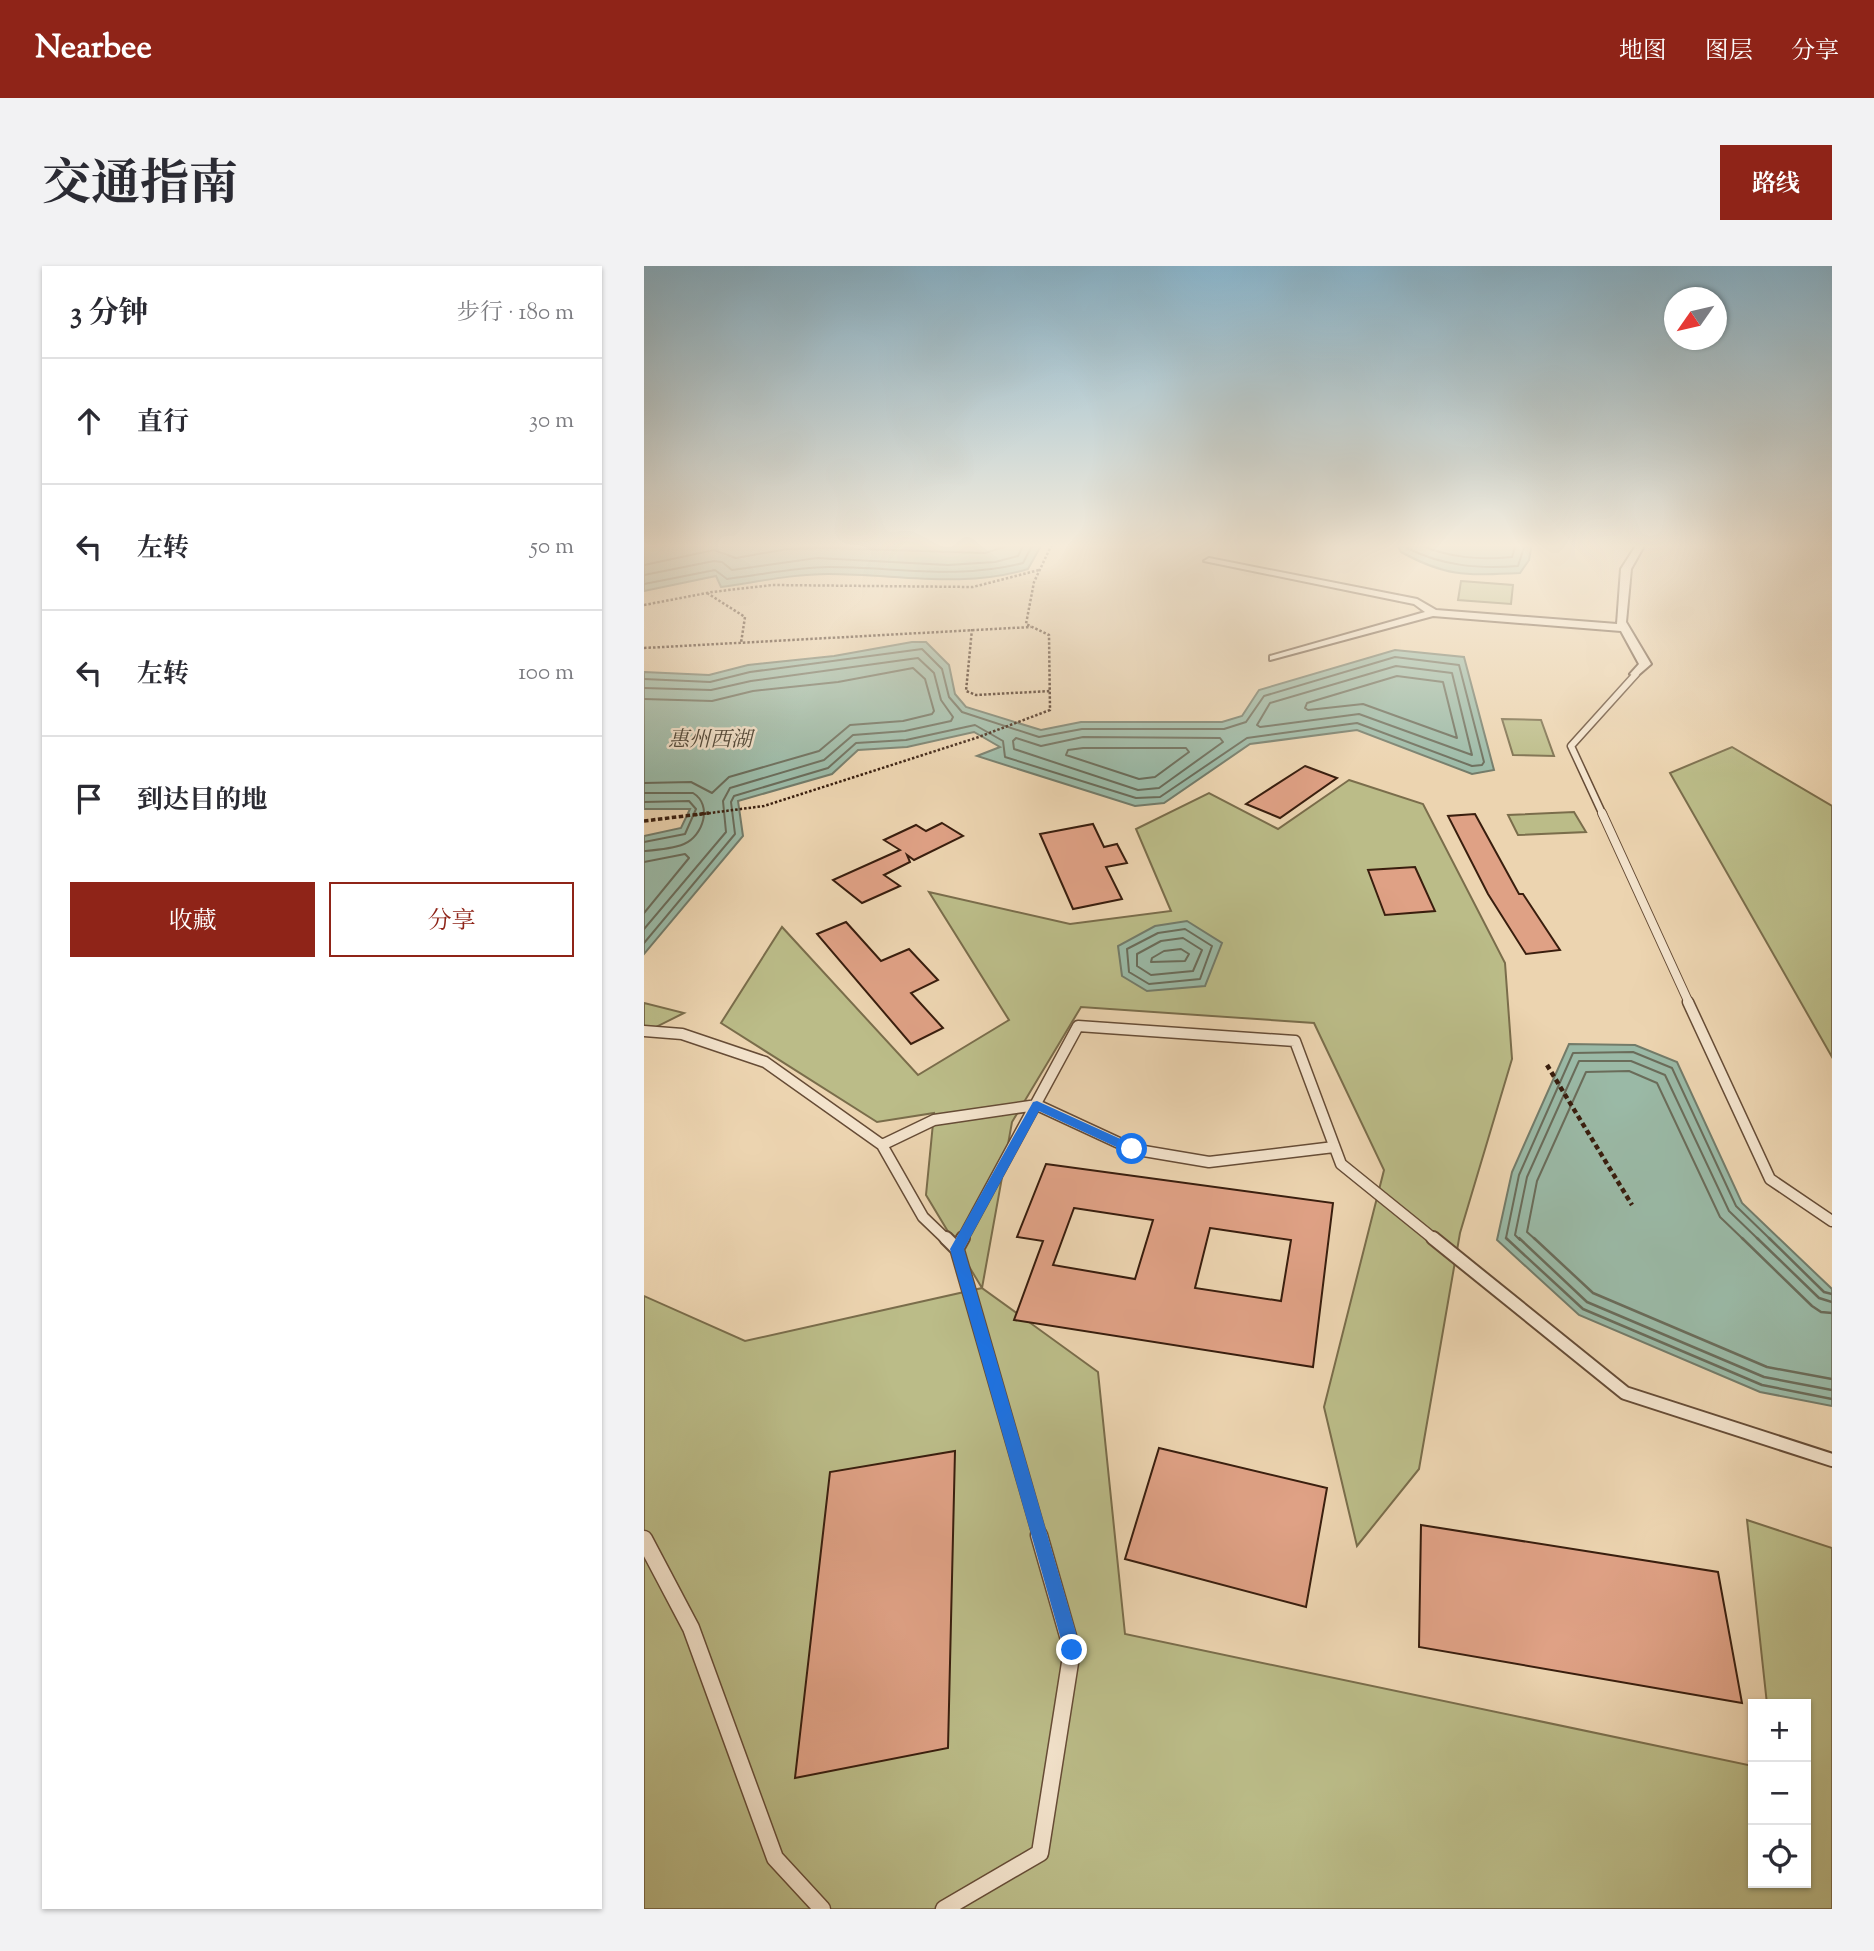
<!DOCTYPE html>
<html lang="zh">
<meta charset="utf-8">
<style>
body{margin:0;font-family:"Sorts Mill Goudy","Noto Serif SC",serif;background:#f2f2f3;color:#2b2b33}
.controls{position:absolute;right:21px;bottom:21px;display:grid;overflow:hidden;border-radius:0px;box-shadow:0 2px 5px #0004}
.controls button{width:63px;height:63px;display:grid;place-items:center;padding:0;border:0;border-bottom:2px solid #e1e1e2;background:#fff;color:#2b2b33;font:35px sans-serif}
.compass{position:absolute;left:1020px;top:21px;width:63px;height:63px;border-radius:50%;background:#fff;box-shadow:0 2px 5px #0004;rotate:236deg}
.stop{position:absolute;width:21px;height:21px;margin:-16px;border:5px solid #1a73e8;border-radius:50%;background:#fff}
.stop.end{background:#1a73e8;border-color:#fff;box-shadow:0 2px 7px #0008}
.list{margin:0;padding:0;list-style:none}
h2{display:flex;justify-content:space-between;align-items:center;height:91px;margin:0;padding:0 28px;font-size:30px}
h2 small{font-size:23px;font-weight:400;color:#7c7c81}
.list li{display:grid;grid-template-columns:46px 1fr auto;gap:21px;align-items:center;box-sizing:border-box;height:126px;padding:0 28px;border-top:2px solid #e1e1e2}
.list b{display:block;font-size:26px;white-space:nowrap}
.list em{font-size:23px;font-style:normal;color:#7c7c81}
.actions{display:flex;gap:14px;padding:21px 28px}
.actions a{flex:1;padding:16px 0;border:2px solid #8f2418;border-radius:0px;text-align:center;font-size:24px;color:#8f2418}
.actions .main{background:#8f2418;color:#fff}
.icon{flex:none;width:38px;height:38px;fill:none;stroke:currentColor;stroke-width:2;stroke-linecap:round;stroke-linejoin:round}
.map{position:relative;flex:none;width:1188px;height:1643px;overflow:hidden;border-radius:0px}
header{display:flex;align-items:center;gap:42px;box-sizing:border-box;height:98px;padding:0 35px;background:#8f2418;color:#fff}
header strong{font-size:33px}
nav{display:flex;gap:38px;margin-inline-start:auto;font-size:24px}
.intro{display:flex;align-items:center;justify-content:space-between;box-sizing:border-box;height:168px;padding:0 42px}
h1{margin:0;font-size:49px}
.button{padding:18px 32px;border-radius:0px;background:#8f2418;color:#fff;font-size:24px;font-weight:700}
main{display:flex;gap:42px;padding:0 42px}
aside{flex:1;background:#fff;border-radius:0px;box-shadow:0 2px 5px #0004}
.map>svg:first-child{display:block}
</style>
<header>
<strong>Nearbee</strong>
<nav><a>地图</a><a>图层</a><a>分享</a></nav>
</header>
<div class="intro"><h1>交通指南</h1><a class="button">路线</a></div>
<main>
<aside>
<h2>3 分钟<small>步行 · 180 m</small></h2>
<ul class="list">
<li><svg class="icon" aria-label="ahead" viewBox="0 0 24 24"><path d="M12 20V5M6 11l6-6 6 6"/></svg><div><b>直行</b></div><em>30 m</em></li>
<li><svg class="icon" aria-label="left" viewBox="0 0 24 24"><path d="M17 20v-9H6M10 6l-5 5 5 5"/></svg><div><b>左转</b></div><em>50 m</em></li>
<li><svg class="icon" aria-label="left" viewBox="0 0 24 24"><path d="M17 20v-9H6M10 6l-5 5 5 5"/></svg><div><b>左转</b></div><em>100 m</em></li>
<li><svg class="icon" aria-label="arrive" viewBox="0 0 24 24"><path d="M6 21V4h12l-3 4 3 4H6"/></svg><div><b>到达目的地</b></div></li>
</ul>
<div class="actions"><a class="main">收藏</a><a>分享</a></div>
</aside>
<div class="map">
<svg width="1188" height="1643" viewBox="0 0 1188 1643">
<rect width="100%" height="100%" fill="#ecd4b0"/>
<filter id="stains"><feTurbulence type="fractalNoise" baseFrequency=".00286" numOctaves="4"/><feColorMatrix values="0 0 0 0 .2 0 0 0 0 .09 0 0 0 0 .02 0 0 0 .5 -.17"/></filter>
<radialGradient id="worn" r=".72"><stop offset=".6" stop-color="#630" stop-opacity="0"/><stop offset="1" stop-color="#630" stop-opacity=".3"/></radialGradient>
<path fill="#bbbc88" stroke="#7a6d4b" stroke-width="2" d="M 817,315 L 869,319 L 867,338 L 814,334 Z
M 858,453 L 897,454 L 910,490 L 869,489 Z
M 1088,481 L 1188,540 L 1188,791 L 1026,507 Z
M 705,514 L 779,538 L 861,697 L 868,793 L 816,967 L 775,1203 L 713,1280 L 680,1141 L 740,904 L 670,757 L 437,741 L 368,856 L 338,1022 L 454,1106 L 481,1368 L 1109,1500 L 1109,1617 L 1162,1617 L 1162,1438 L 1123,1438 L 1103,1254 L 1188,1282 L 1188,1643 L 0,1643 L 0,1030 L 101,1075 L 338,1022 L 282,929 L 290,847 L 233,856 L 77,757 L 138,661 L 274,809 L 365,754 L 285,626 L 426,658 L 527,645 L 492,563 L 565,527 L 634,563 Z
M 930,546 L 942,566 L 874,569 L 864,549 Z
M 0,737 L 40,747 L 0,767 Z"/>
<path fill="#9ab9a6" stroke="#737b69" stroke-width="2" d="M 0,278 L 398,278 L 384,303 C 319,323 252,308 185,308 C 148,308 113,316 77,321 L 72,310 L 0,325 Z
M 753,278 L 888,278 L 885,294 L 876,307 C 825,309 804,312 757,286 Z
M 268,376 L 282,376 L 305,399 L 311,428 L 322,441 L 397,464 L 437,456 L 578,456 L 598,450 L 615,424 L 751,384 L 820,391 L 850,504 L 828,508 L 713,464 L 606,478 L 520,537 L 491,540 L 333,490 L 356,481 L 330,466 L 263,481 L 214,484 L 188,508 L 94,535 L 99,570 L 0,688 L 0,570 L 37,562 L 46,543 L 0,543 L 0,406 L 65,409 L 104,399 L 190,390 Z
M 543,655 L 578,677 L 561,720 L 503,725 L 478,710 L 474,680 L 511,660 Z
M 925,778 L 991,779 L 1033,796 L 1098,937 L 1188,1023 L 1188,1140 L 1116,1126 L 935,1049 L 853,974 L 868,906 Z"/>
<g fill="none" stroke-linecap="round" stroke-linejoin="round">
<path stroke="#6a6c5a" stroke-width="2" d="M 761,278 L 763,282 C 799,300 834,303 874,300 L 881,278
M 774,278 C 805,292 835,294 868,291 L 872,278
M 0,299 L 70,284 L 92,292 L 143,283 L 184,282 L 341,287 L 369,278
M 0,309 L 70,295 L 78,296 L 88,304 L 173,292 L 304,299 L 351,296 L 374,290 L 380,278
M 0,318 L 71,304 L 83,313 C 117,309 151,301 185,301 C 251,301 314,314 379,297 L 389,278
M 752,400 L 808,407 L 828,489 L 715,448 L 616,461 L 613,459 L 626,437 Z
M 753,410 L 799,416 L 813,472 L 719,438 L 664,444 L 661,442 L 663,437 Z
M 0,413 L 66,416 L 106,406 L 278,383 L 298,403 L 305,431 L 318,446 L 395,471 L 438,463 L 580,463 L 602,456 L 620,430 L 751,391 L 815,399 L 840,496 L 838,499 L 828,500 L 713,457 L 603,472 L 516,531 L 492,532 L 361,491 L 359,475 L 331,459 L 262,474 L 212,477 L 184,502 L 90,530 L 87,536 L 91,568 L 0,677
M 0,422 L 67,424 L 107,415 L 274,392 L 290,407 L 297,434 L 309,451 L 307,455 L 261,465 L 209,469 L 180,494 L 86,522 L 79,535 L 82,566 L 0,663
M 0,433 L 68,435 L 109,425 L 194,416 L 269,402 L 281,413 L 290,445 L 288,448 L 259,455 L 206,459 L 175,485 L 85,511 L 68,527 L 47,516 L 0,517
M 439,471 L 576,472 L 579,476 L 515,522 L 494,524 L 370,483 L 369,475 L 372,472 L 397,480 Z
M 439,482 L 542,482 L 545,486 L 511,511 L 495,513 L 422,489 L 424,484 Z
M 0,527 L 49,527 C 69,539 59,570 40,578 C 28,583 13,584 0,585
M 0,536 L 45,535 L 52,543 L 41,568 L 0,576
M 0,596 L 41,588 L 45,592 L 0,647
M 541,663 L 568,680 L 556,713 L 505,718 L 485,706 L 483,683 L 514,667 Z
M 539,672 L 558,684 L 549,705 L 507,709 L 493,700 L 493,688 L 517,675 Z
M 537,683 L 545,688 L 541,695 L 507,696 L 508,692 L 520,685 Z
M 864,974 L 862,972 L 875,909 L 929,787 L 989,786 L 1028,802 L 1092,940 L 1127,974
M 876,974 L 871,969 L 883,911 L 935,795 L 987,795 L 1021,809 L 1085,945 L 1115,974
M 892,974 L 883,966 L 893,915 L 942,806 L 985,805 L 1013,817 L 1076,951 L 1100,974"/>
<path stroke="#6a6c5a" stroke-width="2.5" d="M 862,972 L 939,1043 L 1118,1119 L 1188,1133
M 875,972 L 943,1036 L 1120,1111 L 1188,1124
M 890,972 L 949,1027 L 1123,1101 L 1188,1113
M 1098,972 L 1168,1040 L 1177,1046 L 1188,1047
M 1113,972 L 1175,1032 L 1188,1036
M 1125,972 L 1180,1026 L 1188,1028"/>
</g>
<path fill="#dfa185" stroke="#391e0e" stroke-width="2" fill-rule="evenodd" d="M 661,500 L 693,512 L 636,552 L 602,538 Z
M 831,548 L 875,628 L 879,628 L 916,684 L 882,688 L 844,628 L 804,550 Z
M 298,557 L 319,570 L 270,594 L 263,589 L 266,596 L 240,609 L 256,620 L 218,637 L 189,614 L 256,584 L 240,574 L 272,559 L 282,565 Z
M 449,558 L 460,581 L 473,578 L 483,597 L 462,601 L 478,633 L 429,643 L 396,568 Z
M 771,601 L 791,645 L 741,649 L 724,604 Z
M 202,656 L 237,695 L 265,683 L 294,714 L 267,727 L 299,762 L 267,778 L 173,668 Z
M 402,898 L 689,937 L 669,1101 L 370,1054 L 399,975 L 373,971 ZM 430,942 L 509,954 L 491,1013 L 409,999 ZM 566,962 L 647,974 L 637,1035 L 551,1022 Z
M 515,1182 L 683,1222 L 662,1341 L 481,1293 Z
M 311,1185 L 304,1482 L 151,1512 L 186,1206 Z
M 777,1259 L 1074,1306 L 1098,1437 L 775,1381 Z"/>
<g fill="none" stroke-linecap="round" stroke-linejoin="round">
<g stroke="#664c36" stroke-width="9">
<path id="lane-far4" d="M 959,549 L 927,480 L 992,408"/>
</g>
<g stroke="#664c36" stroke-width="10">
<path id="lane-far3" d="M 958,547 L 1045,737"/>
</g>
<g stroke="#664c36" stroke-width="13">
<path id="lane-far2" d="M 1044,736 L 1126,913 L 1188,955
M 0,765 L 38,768 L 121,796 L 238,879 L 279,951 L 303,974
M 238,879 L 290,854 L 393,839 L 488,883 L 565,896 L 690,881
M 318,974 L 434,760 L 651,775 L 697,898 L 791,974"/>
</g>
<g stroke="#664c36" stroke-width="16">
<path id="lane-far1" d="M 302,972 L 313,983
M 319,972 L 313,983 L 396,1271
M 789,972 L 981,1127 L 1188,1194"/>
</g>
<g stroke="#664c36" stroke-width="19">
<path id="lane" d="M 0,1273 L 47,1362 L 131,1592 L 178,1643
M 300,1643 L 396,1587 L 428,1384 L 395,1269"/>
</g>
<g stroke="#664c36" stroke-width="4">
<path id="street" d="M 993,278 L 1001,278 L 987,303 L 982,356 L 1007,398 L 992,411 L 986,408 L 995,398 L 977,365 L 789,350 L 626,394 L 626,390 L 781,346 L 770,338 L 560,295 L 565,292 L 773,333 L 792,344 L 973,358 L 977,303 Z"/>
</g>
<path stroke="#391e0e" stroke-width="2.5" stroke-dasharray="2.5 2" stroke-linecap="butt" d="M 63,327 L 101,351 L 97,377
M 0,339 L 68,326 L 128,319 L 329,321 L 395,304
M 328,363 L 322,425 L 332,429 L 406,425
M 0,382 L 387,361
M 51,549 L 120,540 L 332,472 L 406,444 L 405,369 L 382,358 L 390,316 L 408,278"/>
<path stroke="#391e0e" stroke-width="3.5" stroke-dasharray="4.5 2.5" stroke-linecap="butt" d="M 0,555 L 65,547"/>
<path stroke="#391e0e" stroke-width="4.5" stroke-dasharray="5 3.5" stroke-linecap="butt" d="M 903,799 L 988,939"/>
<use href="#lane-far4" stroke="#f3e3cc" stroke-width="6"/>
<use href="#lane-far3" stroke="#f3e3cc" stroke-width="8"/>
<use href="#lane-far2" stroke="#f3e3cc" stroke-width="10"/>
<use href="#lane-far1" stroke="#f3e3cc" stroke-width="12"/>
<use href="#lane" stroke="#f3e3cc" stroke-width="16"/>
<use href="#street" fill="#f3e3cc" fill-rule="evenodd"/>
</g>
<linearGradient id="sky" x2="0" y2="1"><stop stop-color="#89b6ce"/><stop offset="0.55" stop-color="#f6ecdb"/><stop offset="1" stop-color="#f6ecdb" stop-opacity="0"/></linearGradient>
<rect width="1188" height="508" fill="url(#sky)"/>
<path fill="#1a73e8" d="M 393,835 L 492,880 L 494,883 L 488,888 L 483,886 L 395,845 L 320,983 L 437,1384 L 435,1390 L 428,1393 L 422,1390 L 420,1384 L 306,983 L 389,836 Z"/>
<g text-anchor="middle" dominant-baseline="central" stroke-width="5" stroke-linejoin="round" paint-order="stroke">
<g font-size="21" font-style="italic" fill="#564c3c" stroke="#f3e3cc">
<text x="66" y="475">惠州西湖</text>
</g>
</g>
<rect width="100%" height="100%" filter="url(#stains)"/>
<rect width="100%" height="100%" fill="url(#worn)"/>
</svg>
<div class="controls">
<button>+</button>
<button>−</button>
<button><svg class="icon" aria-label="locate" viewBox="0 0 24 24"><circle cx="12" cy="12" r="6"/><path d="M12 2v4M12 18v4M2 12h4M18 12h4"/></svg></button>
</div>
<svg class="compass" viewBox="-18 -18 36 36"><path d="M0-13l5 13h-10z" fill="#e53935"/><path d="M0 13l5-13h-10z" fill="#7c7c81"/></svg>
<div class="stop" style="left:488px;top:883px"></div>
<div class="stop end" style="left:428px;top:1384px"></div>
</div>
</main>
